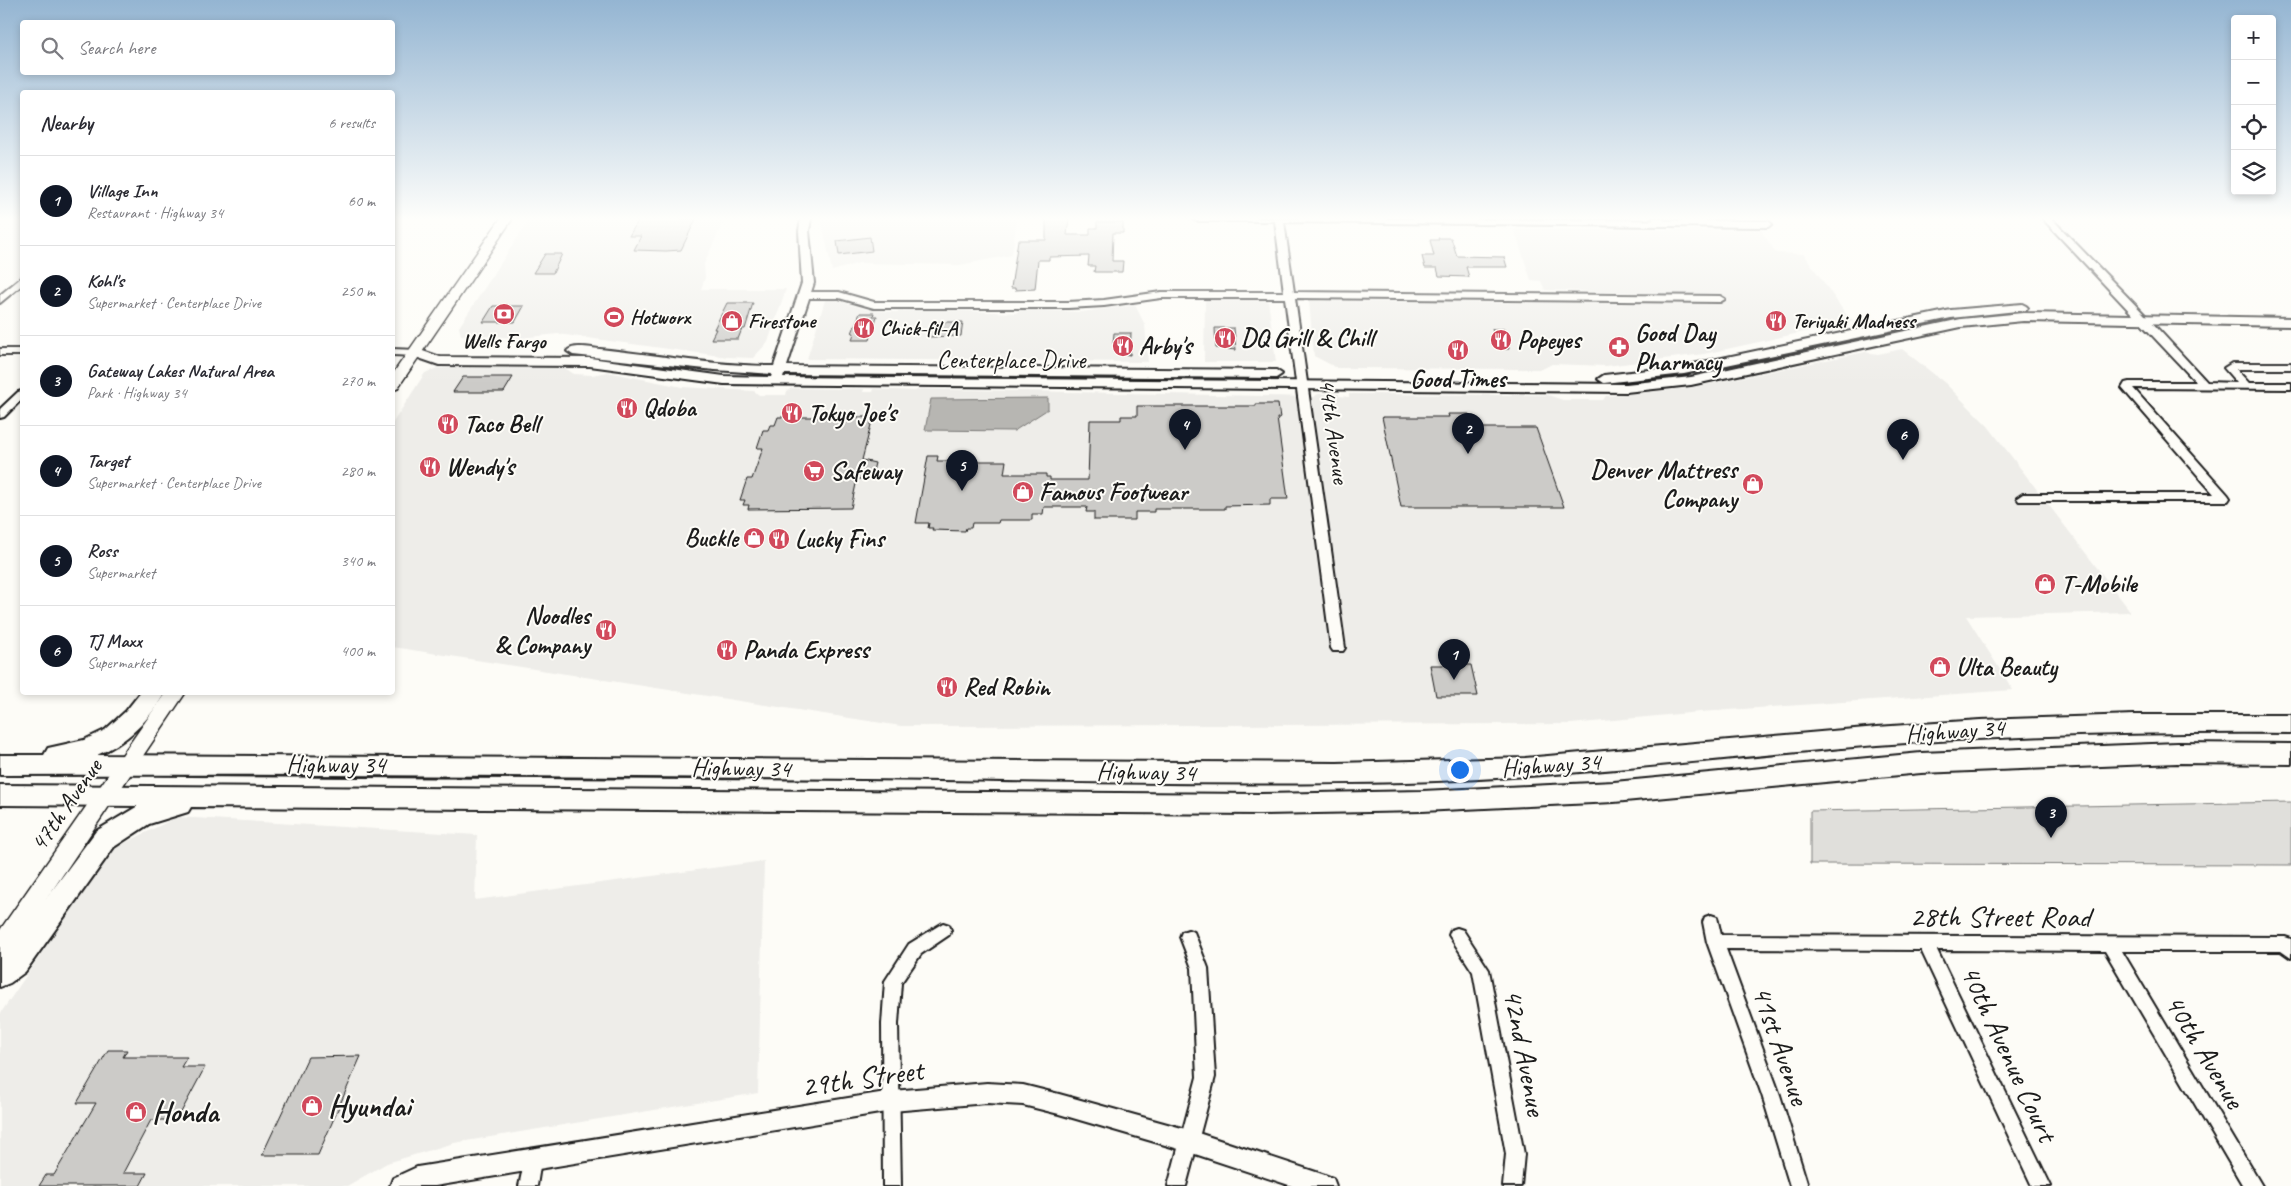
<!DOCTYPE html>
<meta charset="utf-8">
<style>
body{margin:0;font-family:Caveat,sans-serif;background:#f7f7f7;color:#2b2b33}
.controls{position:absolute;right:15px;top:15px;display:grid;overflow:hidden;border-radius:5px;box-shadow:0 2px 8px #0003}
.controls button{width:45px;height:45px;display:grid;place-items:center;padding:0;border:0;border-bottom:1px solid #e1e1e2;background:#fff;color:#2b2b33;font:25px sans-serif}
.you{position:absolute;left:1459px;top:769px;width:18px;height:18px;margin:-12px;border:4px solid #fff;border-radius:50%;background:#1a73e8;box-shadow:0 0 0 8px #1a73e833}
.badge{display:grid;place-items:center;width:32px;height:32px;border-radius:50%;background:#111827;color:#fff;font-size:16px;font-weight:700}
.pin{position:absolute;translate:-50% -41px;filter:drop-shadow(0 1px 2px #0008)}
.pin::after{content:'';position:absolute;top:26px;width:18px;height:15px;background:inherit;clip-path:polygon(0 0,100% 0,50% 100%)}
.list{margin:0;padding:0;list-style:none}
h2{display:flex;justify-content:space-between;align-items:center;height:65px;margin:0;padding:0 20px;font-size:21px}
h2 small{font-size:16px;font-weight:400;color:#7c7c81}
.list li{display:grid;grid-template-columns:32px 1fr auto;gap:15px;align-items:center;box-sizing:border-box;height:90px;padding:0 20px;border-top:1px solid #e1e1e2}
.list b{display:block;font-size:19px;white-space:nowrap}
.list p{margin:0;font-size:16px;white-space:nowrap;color:#7c7c81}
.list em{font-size:16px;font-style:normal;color:#7c7c81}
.icon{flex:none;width:28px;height:28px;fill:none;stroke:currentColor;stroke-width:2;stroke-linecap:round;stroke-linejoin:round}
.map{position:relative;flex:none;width:2291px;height:1186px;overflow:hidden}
.search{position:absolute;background:#fff;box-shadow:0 2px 8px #0003;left:20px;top:20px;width:375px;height:55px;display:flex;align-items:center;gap:12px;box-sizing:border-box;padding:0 18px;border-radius:5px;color:#7c7c81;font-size:19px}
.panel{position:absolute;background:#fff;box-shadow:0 2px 8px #0003;left:20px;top:90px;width:375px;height:605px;border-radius:5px}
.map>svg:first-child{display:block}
</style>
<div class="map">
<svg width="2291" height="1186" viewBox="0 0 2291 1186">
<rect width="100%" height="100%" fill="#fdfcf7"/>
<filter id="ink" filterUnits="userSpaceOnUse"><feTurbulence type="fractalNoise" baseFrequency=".02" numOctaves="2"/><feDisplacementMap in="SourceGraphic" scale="10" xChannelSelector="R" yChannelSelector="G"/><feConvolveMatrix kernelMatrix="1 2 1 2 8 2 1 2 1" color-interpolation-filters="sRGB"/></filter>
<g filter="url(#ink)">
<path fill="#eeede9" d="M 533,218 L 725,218 L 704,264 L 705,278 L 701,289 L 786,289 L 768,342 L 753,358 L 728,357 L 558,334 L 520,338 L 461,335 L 459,327 L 529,220 Z
M 825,218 L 1017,218 L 1012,255 L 960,265 L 859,263 L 832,271 L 822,222 Z
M 1514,229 L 1761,230 L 1776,253 L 1804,254 L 1845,313 L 1854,321 L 1704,354 L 1606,366 L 1552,364 L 1542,369 L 1337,368 L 1314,356 L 1309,301 L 1711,304 L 1700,295 L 1545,290 L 1541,281 L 1531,280 Z
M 832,299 L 869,310 L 895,312 L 919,309 L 1016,313 L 1021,309 L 1081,312 L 1135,305 L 1145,325 L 1148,362 L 807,359 L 825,300 Z
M 1205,300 L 1268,300 L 1276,362 L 1204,362 Z
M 1902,349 L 1945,383 L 1988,426 L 2131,612 L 1966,616 L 2013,690 L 1700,712 L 1571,724 L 901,726 L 393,647 L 392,424 L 425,373 L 437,368 L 565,368 L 574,374 L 592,375 L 608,372 L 682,387 L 754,391 L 759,395 L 786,395 L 787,391 L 792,388 L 864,389 L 863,392 L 873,392 L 874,389 L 915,391 L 920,389 L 1314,397 L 1318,394 L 1339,394 L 1339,396 L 1349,397 L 1349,394 L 1548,395 L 1563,400 L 1603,400 L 1606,396 L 1689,388 L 1865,352 L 1878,354 Z
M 177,817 L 477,835 L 475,900 L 764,861 L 758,1093 L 454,1143 L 387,1163 L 347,1186 L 0,1186 L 0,1014 L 113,849 Z"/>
<path fill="#e0dfdb" stroke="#7e7e7c" d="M 2291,802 L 2291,865 L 1810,864 L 1810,811 Z"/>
<path fill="#b7b6b2" stroke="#797876" d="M 1048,398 L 1048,409 L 1014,431 L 925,430 L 931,399 Z"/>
<path fill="#cccbc8" stroke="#1c1c1c" d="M 1046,218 L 1069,218 L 1067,235 L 1090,235 L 1090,228 L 1097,228 L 1097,222 L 1123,222 L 1123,233 L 1113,233 L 1112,261 L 1123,261 L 1122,272 L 1094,272 L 1095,266 L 1088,266 L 1089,256 L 1049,257 L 1049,260 L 1038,260 L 1035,289 L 1015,290 L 1015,288 L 1011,288 L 1018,240 L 1046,240 Z
M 639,219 L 696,219 L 681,250 L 666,251 L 634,250 L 641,236 L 629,236 Z
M 870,237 L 872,251 L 839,255 L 837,241 Z
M 1438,238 L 1451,238 L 1457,256 L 1504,257 L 1507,267 L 1466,267 L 1469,277 L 1439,276 L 1437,268 L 1425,268 L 1422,256 L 1434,256 L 1430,240 L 1439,240 Z
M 545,254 L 562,254 L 553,273 L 533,273 Z
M 727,303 L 753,303 L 745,329 L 742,329 L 738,339 L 711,339 L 716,329 L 714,329 Z
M 493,306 L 524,306 L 515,322 L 483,322 Z
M 860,313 L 874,313 L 873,316 L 877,316 L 870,340 L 852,340 L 854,333 L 852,333 Z
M 932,322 L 963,322 L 961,336 L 928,337 Z
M 1215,328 L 1234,328 L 1236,350 L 1216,348 Z
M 1492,329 L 1504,329 L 1509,349 L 1499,349 Z
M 1114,333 L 1131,333 L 1130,355 L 1117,353 L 1115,344 L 1113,344 Z
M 463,377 L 513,377 L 504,392 L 453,392 Z
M 1256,404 L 1278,404 L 1280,418 L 1277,418 L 1288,499 L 1270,499 L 1270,505 L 1225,506 L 1225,509 L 1154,509 L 1154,512 L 1135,512 L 1135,520 L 1094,520 L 1094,512 L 1086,512 L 1087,507 L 1044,507 L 1043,514 L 1032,514 L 1032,520 L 999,520 L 998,523 L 972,523 L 971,528 L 966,528 L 965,531 L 932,530 L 933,528 L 928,528 L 929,523 L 916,523 L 928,456 L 938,456 L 937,461 L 1006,461 L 1004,474 L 1046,474 L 1046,477 L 1050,477 L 1050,480 L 1088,480 L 1090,420 L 1121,420 L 1121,416 L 1137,416 L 1137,406 L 1256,406 Z
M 1448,414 L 1469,414 L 1472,428 L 1536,428 L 1564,507 L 1401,507 L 1382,417 L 1449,417 Z
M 778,417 L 873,417 L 862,460 L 875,463 L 871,479 L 857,479 L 851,508 L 748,509 L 749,505 L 743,505 L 745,500 L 740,500 L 747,479 L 752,479 L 763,448 L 757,448 L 763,430 L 768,430 L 770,425 L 775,425 Z
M 1430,665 L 1471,665 L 1478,696 L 1436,696 Z
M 108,1050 L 127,1050 L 123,1057 L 187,1057 L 181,1067 L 205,1067 L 177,1120 L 151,1120 L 123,1173 L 147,1173 L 140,1186 L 39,1186 L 46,1175 L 54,1175 L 96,1103 L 77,1103 Z
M 361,1056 L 318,1155 L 262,1155 L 308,1057 Z"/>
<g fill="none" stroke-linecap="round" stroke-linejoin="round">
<g stroke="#1c1c1c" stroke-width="4">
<path id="minor" d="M 1192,218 L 1768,221 L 1772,224 L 1768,227 L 1284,222 L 1294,292 L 1720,296 L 1725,299 L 1720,302 L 1295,298 L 1345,648 L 1343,651 L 1333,651 L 1331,648 L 1285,298 L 1161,298 L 1104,306 L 1068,308 L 874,308 L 839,298 L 806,298 L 801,295 L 806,292 L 839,292 L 874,302 L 1068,302 L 1104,300 L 1161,292 L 1284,292 L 1275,221 L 1196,221 Z
M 2042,218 L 2051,218 L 2147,317 L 2207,382 L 2237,383 L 2224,368 L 2232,363 L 2291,363 L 2291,369 L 2236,369 L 2249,383 L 2291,383 L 2291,389 L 2133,388 L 2228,495 L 2230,498 L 2228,501 L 2019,501 L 2017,498 L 2023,494 L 2214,494 L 2122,388 L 2125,383 L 2129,382 L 2196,382 Z
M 22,277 L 22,285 L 0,303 L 0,295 Z
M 0,349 L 22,349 L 22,355 L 0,355 Z
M 392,349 L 417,350 L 422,353 L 417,356 L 392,355 Z
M 22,391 L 22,399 L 4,417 L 0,418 L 0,409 L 18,392 Z
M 1711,915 L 1717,917 L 1721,935 L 2285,937 L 2291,939 L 2291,958 L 2281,951 L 2122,951 L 2262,1186 L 2243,1186 L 2105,951 L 1937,950 L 2051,1186 L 2032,1186 L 1921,950 L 1726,949 L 1780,1095 L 1808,1186 L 1790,1186 L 1762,1095 L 1707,942 L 1703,922 L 1705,917 Z
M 943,923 L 949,925 L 951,930 L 949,935 L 921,954 L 901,983 L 898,1024 L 901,1186 L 883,1186 L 882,1024 L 885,981 L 909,944 Z
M 1457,928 L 1463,930 L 1489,970 L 1524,1154 L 1521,1186 L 1503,1186 L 1506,1154 L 1473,972 L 1449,935 L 1451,930 Z
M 1188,930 L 1194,932 L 1208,968 L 1215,1077 L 1186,1186 L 1168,1186 L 1197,1077 L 1192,968 L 1180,937 L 1182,932 Z
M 532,1151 L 538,1154 L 541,1160 L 537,1186 L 519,1186 L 526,1154 Z"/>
</g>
<g stroke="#1c1c1c" stroke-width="4">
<path id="tertiary" d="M 801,218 L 811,218 L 809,231 L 814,283 L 787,366 L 1276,370 L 1282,374 L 1276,378 L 784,374 L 783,377 L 1626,384 L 1691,377 L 1961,319 L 2023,313 L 2291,318 L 2291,326 L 2023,321 L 1961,327 L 1691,385 L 1626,392 L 724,384 L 590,366 L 439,365 L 413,356 L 411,353 L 417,349 L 440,357 L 590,358 L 724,376 L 771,377 L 772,374 L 715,370 L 573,355 L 567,351 C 573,344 591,348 600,349 C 658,355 716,366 774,366 L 802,283 L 799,231 Z
M 1652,218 L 1662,218 L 1665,223 L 1660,226 L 1656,225 Z
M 2022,304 L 2026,306 L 2028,308 L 2026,310 L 1951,318 L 1684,374 L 1604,383 L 1598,379 L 1604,375 L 1684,366 L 1951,310 Z
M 987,1083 L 1023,1085 L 1059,1094 L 1189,1130 L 1325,1175 L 1333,1178 L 1336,1186 L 1292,1186 L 1189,1152 L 1059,1114 L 1023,1105 L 987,1103 L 892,1111 L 435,1186 L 390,1186 L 393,1178 L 417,1167 L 892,1091 Z"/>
</g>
<g stroke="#1c1c1c" stroke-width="3">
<path id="secondary" d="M 501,218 L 513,218 L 397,389 L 392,390 L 392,375 Z
M 166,692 L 186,692 L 8,956 L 0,959 L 0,930 Z"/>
</g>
<g stroke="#1c1c1c" stroke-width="4">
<path id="trunk" d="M 141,692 L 165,692 C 150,720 126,743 97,755 L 1337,763 L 1525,758 L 1877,727 L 1980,720 L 2135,715 L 2291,715 L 2291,733 C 2153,732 2014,735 1877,745 C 1719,758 1563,778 1406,782 C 1225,786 1045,781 864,779 C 576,776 288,774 0,775 L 0,755 L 44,755 L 48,748 L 84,740 L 105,730 L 126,711 Z
M 2177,743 L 2291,744 L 2291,764 L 2177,763 L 1921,773 L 1614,802 L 1422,811 L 1260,814 L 191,807 L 188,812 L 149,824 L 114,847 L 25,972 L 10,983 L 0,987 L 0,958 L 5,954 L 96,831 L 138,806 L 0,805 L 0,785 L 1260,794 L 1422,791 L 1614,782 L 1921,753 Z"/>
</g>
<use href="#minor" fill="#fdfcf7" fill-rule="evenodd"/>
<use href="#tertiary" fill="#fdfcf7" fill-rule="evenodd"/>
<use href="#secondary" fill="#fdfcf7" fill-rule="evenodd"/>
<use href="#trunk" fill="#fdfcf7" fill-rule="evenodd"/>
</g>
</g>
<linearGradient id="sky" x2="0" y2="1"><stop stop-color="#94b5d2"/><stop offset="0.57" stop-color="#fefefb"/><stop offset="1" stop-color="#fefefb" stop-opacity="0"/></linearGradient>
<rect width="2291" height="384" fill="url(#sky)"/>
<defs>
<g id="bank-disc" transform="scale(1.125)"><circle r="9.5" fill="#d1495b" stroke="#fdfcf7"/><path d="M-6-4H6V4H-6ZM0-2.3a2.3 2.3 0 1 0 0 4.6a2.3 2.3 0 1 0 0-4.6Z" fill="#fff"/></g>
<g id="stadium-disc" transform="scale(1.125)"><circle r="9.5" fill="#d1495b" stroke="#fdfcf7"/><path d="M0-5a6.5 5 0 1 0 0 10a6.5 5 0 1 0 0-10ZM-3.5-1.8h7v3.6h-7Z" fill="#fff"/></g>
<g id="shop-disc" transform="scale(1.125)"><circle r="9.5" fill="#d1495b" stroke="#fdfcf7"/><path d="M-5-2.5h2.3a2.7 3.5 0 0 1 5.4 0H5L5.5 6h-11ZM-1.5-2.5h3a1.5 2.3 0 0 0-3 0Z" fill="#fff"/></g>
<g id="restaurant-disc" transform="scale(1.125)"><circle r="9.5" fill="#d1495b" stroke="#fdfcf7"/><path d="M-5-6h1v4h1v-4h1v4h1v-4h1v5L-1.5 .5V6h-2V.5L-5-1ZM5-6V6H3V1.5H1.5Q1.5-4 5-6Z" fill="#fff"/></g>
<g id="pharmacy-disc" transform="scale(1.125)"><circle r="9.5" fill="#d1495b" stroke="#fdfcf7"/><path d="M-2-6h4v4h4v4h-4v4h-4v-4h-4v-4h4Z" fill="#fff"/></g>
<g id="supermarket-disc" transform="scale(1.125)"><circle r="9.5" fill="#d1495b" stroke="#fdfcf7"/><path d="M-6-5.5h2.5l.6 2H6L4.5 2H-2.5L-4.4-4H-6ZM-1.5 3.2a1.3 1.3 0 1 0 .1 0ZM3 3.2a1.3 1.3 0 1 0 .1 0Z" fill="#fff"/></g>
</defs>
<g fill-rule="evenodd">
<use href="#bank-disc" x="504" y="314"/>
<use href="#stadium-disc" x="614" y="317"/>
<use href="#shop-disc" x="732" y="321"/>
<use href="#restaurant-disc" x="1776" y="321"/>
<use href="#restaurant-disc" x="864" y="328"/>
<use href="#restaurant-disc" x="1225" y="338"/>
<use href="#restaurant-disc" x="1501" y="340"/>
<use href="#restaurant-disc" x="1123" y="346"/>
<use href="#pharmacy-disc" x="1619" y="347"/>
<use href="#restaurant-disc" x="1458" y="350"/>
<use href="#restaurant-disc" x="627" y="408"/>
<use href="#restaurant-disc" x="792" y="413"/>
<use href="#restaurant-disc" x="448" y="424"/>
<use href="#restaurant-disc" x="430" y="467"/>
<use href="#supermarket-disc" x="814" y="471"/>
<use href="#shop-disc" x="1753" y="484"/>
<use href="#shop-disc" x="1023" y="492"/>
<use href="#shop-disc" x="754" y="538"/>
<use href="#restaurant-disc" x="779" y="539"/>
<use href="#shop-disc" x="2045" y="584"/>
<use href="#restaurant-disc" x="606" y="630"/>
<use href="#restaurant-disc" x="727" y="650"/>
<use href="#shop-disc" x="1940" y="667"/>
<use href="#restaurant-disc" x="947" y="687"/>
<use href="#shop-disc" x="312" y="1106"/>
<use href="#shop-disc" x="136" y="1112"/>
</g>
<g text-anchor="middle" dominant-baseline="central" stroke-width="4" stroke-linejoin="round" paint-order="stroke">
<g font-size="21" font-weight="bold" fill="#1c1c1c" stroke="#fdfcf7" text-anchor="start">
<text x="630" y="317">Hotworx</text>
<text x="748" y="321">Firestone</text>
<text x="1792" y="321">Teriyaki Madness</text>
<text x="880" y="328">Chick-fil-A</text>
<text x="504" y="341" text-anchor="middle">Wells Fargo</text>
</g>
<g font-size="25" font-weight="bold" fill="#1c1c1c" stroke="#fdfcf7" text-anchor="start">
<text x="1635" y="333">Good Day<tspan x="1635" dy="29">Pharmacy</tspan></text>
<text x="1241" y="338">DQ Grill &amp; Chill</text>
<text x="1517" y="340">Popeyes</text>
<text x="1139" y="346">Arby's</text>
<text x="1458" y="379" text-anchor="middle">Good Times</text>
<text x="643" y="408">Qdoba</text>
<text x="808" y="413">Tokyo Joe's</text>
<text x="464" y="424">Taco Bell</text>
<text x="446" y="467">Wendy's</text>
<text x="1737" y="470" text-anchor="end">Denver Mattress<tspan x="1737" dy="29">Company</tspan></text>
<text x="830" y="471">Safeway</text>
<text x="1039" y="492">Famous Footwear</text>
<text x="738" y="538" text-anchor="end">Buckle</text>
<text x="795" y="539">Lucky Fins</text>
<text x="2061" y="584">T-Mobile</text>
<text x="590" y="616" text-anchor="end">Noodles<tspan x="590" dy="29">&amp; Company</tspan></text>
<text x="743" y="650">Panda Express</text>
<text x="1956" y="667">Ulta Beauty</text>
<text x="963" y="687">Red Robin</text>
</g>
<g font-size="25" fill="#1c1c1c" stroke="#fdfcf7">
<text x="1011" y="360">Centerplace Drive</text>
<text transform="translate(1334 431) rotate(82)">44th Avenue</text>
<text transform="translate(1955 731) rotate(-4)">Highway 34</text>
<text x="336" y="765">Highway 34</text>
<text transform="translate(1551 765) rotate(-4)">Highway 34</text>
<text transform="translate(741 768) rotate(1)">Highway 34</text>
<text transform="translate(1146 772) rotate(1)">Highway 34</text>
<text transform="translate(66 805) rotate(-55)">47th Avenue</text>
</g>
<g font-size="30" fill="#1c1c1c" stroke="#fdfcf7">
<text x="2000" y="916">28th Street Road</text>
<text transform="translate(1781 1045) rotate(71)">41st Avenue</text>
<text transform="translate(2205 1051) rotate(59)">40th Avenue</text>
<text transform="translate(1525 1052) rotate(79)">42nd Avenue</text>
<text transform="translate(2009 1053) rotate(65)">40th Avenue Court</text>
<text transform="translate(862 1078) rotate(-8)">29th Street</text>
</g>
<g font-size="30" font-weight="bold" fill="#1c1c1c" stroke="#fdfcf7" text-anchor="start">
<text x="328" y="1106">Hyundai</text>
<text x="152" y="1112">Honda</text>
</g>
</g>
</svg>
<div class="controls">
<button>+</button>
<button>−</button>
<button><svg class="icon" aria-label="locate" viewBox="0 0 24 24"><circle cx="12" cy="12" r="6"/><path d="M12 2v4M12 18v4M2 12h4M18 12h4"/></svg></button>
<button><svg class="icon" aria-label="layers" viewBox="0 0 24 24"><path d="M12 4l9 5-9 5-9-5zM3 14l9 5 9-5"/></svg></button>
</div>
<div class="you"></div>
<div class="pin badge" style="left:1454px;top:680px">1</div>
<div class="pin badge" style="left:1468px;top:454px">2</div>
<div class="pin badge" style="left:2051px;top:838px">3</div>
<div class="pin badge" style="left:1185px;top:450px">4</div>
<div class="pin badge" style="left:962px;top:491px">5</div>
<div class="pin badge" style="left:1903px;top:460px">6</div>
<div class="search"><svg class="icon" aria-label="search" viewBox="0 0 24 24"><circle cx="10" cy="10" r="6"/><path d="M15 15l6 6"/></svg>Search here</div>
<section class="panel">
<h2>Nearby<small>6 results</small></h2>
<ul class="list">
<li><span class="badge">1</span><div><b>Village Inn</b><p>Restaurant · Highway 34</p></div><em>60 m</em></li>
<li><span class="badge">2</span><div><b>Kohl's</b><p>Supermarket · Centerplace Drive</p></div><em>250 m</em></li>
<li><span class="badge">3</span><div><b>Gateway Lakes Natural Area</b><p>Park · Highway 34</p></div><em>270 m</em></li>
<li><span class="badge">4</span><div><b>Target</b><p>Supermarket · Centerplace Drive</p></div><em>280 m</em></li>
<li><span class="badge">5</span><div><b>Ross</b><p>Supermarket</p></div><em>340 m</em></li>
<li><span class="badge">6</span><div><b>TJ Maxx</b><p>Supermarket</p></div><em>400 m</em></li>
</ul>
</section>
</div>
